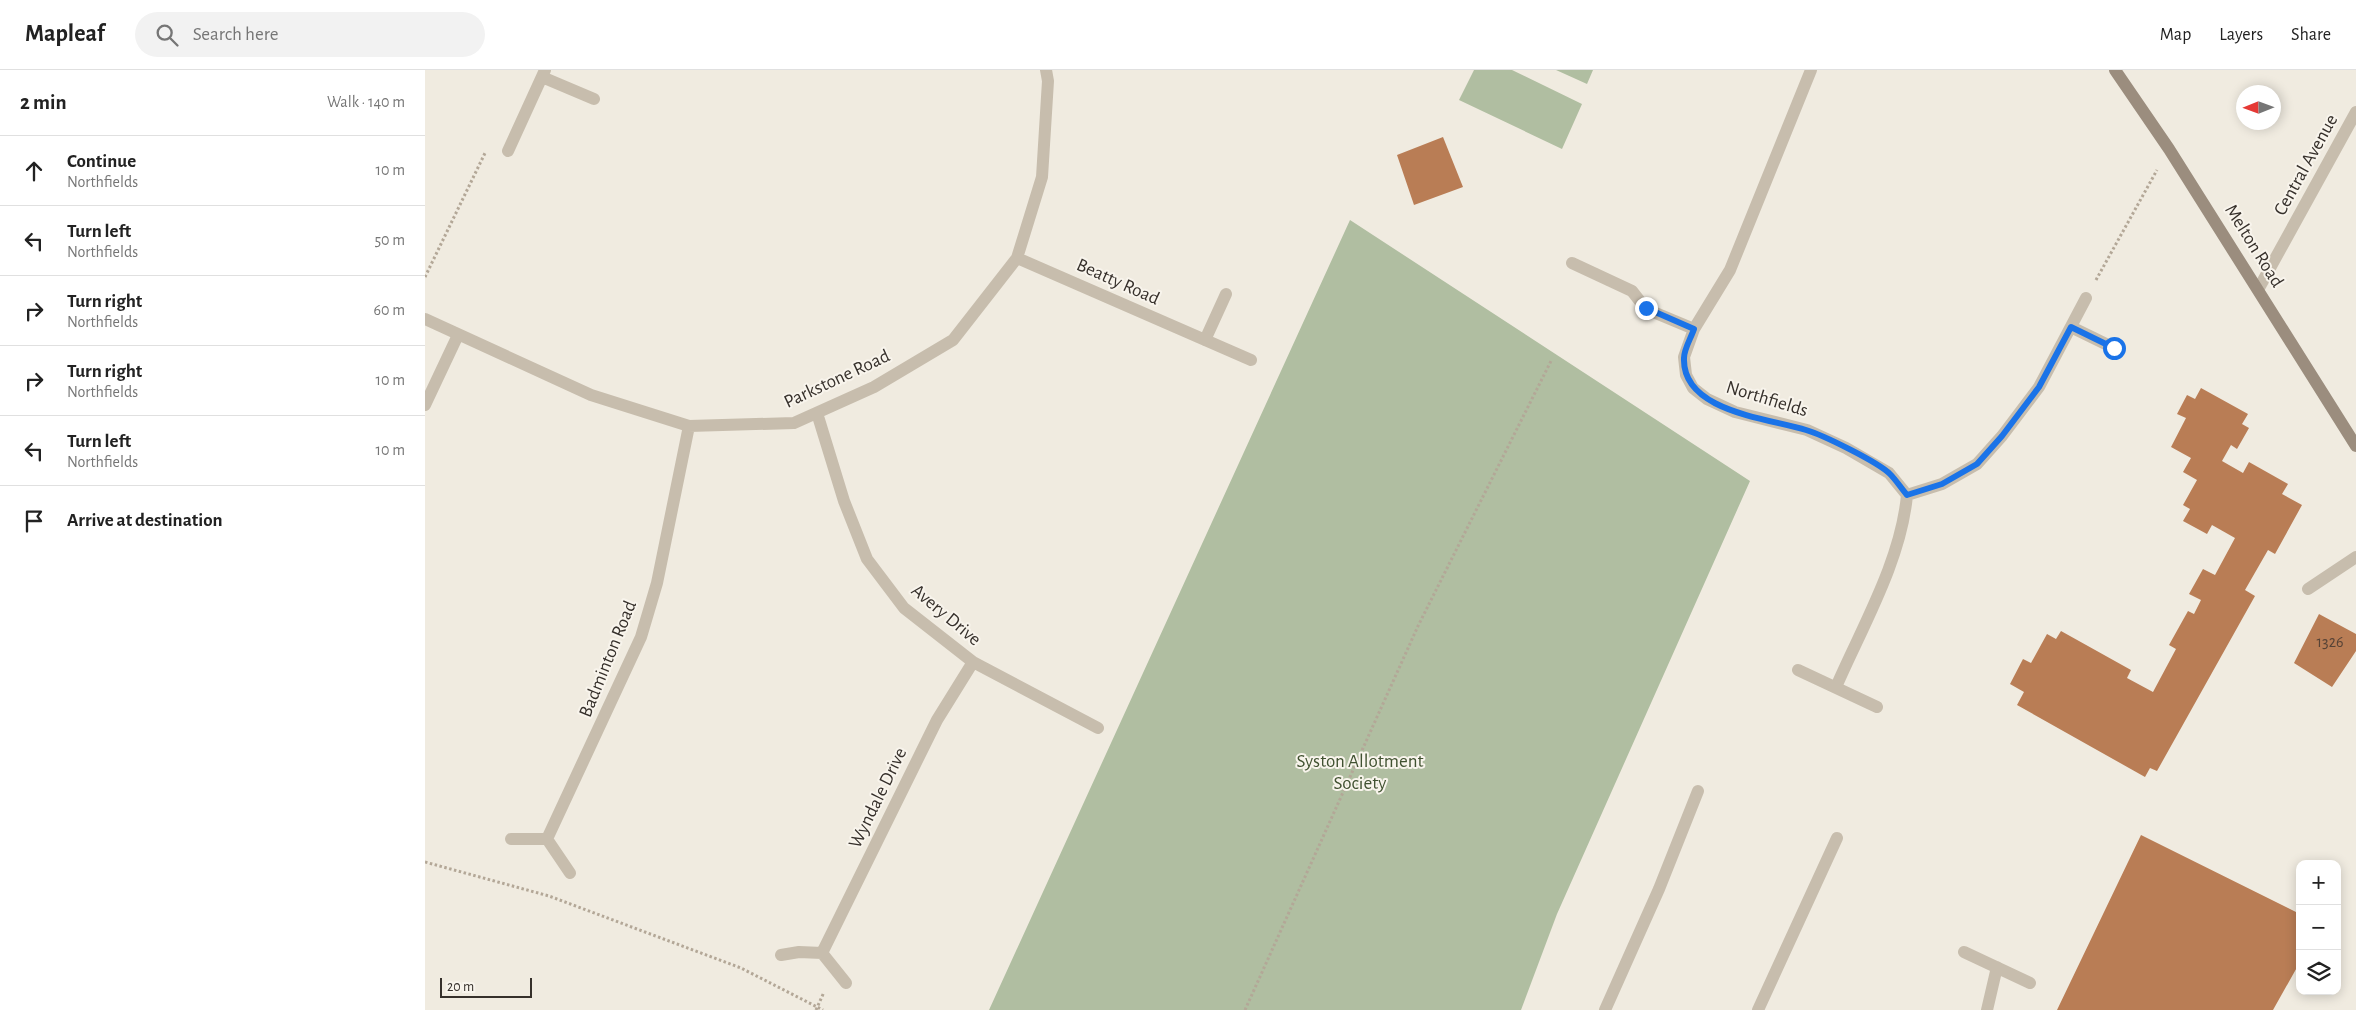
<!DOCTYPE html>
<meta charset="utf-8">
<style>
body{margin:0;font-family:"Alegreya Sans",sans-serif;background:#f2f2f2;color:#222}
.controls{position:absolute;right:15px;bottom:15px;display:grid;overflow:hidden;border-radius:10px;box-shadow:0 2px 12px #0003}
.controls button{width:45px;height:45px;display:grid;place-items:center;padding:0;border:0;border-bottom:1px solid #e0e0e0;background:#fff;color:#222;font:25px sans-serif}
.compass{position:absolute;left:1811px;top:15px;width:45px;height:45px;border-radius:50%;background:#fff;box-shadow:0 2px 12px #0003;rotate:269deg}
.scale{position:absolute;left:15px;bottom:12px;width:92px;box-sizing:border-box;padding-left:5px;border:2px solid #36302b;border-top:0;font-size:14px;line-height:18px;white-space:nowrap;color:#36302b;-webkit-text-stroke:4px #f8f4ec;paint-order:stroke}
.stop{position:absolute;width:15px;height:15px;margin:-11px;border:4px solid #1a73e8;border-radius:50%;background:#fff}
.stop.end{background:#1a73e8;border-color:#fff;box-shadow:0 1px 5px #0008}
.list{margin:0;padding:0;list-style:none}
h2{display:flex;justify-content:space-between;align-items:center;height:65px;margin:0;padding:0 20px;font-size:21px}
h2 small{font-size:16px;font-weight:400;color:#767676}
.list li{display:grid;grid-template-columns:32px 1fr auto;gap:15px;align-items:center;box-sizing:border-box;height:70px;padding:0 20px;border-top:1px solid #e0e0e0}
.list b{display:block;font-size:19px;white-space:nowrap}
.list p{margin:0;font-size:16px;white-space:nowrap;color:#767676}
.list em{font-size:16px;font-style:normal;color:#767676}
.icon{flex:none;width:28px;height:28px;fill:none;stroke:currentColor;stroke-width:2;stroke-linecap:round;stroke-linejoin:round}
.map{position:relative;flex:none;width:1931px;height:940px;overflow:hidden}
header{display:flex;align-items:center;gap:30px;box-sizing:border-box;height:70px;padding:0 25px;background:#fff;border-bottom:1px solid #e0e0e0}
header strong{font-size:24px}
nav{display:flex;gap:28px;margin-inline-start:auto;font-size:18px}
.search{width:350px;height:45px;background:#f2f2f2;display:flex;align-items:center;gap:12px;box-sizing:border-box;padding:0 18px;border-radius:28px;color:#767676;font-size:19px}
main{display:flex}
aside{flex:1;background:#fff}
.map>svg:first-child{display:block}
</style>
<header>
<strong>Mapleaf</strong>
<div class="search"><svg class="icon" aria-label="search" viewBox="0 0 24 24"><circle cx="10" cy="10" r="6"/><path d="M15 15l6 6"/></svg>Search here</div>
<nav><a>Map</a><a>Layers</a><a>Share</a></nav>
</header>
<main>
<aside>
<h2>2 min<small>Walk · 140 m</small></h2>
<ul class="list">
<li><svg class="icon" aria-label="ahead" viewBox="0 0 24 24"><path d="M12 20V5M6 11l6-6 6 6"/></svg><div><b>Continue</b><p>Northfields</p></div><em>10 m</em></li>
<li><svg class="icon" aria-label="left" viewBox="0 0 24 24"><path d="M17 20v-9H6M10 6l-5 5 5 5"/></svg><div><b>Turn left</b><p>Northfields</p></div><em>50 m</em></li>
<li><svg class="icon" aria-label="right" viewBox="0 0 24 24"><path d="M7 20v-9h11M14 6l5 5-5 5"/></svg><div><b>Turn right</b><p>Northfields</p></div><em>60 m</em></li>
<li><svg class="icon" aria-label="right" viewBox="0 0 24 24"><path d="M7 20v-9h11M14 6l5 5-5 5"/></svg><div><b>Turn right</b><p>Northfields</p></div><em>10 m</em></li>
<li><svg class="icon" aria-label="left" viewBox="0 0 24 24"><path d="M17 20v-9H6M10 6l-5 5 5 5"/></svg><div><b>Turn left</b><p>Northfields</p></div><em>10 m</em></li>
<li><svg class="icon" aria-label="arrive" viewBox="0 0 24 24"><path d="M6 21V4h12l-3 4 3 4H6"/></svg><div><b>Arrive at destination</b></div></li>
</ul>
</aside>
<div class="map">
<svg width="1931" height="940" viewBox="0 0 1931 940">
<rect width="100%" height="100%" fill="#f0ebe0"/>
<path fill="#b0bea1" d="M 1049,0 L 1087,0 L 1157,34 L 1137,79 L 1034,30 Z
M 1131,0 L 1168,0 L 1162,14 Z
M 925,150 L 1325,411 L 1132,844 L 1096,940 L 564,940 Z"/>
<path fill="#b97d55" d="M 1018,67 L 1038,117 L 989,135 L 972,85 Z
M 1776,318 L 1823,344 L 1817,354 L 1824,358 L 1812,379 L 1806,375 L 1797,391 L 1818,403 L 1824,392 L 1863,414 L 1857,424 L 1877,435 L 1850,484 L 1843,480 L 1820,520 L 1830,526 L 1732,701 L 1725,698 L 1720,707 L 1592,635 L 1599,622 L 1585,614 L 1598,589 L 1606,593 L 1622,564 L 1631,569 L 1636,561 L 1706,600 L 1702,608 L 1728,622 L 1751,579 L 1744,575 L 1763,541 L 1769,544 L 1776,530 L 1764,524 L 1778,499 L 1790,505 L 1810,468 L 1787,455 L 1782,464 L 1758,451 L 1765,439 L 1758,435 L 1772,410 L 1758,402 L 1766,388 L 1746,377 L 1761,348 L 1752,344 L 1762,325 L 1770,329 Z
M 1894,544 L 1931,564 L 1931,581 L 1907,617 L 1869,593 Z
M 1716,765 L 1875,844 L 1875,892 L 1848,940 L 1632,940 Z"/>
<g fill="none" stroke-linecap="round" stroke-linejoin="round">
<path stroke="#b3a797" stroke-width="3" stroke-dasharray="2.5 2.5" stroke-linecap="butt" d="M 0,207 L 61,81
M 1671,210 L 1732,100
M 0,792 L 124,826 L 316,898 L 398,940
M 391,940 L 399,922
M 820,940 L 993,556 L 1126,291"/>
<path stroke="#c7bdad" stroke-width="12" d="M 1147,193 L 1207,221 L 1221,239
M 1883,519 L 1931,487"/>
<path stroke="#c7bdad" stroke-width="12" d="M 1386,0 L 1305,200 L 1269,259 L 1259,287 L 1261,305 L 1268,318 L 1282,329 L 1310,342 L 1382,360 L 1421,378 L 1464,403 L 1482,425 C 1476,491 1437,557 1411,617
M 117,7 L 169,29
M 83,81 L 120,0
M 592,188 L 826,290
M 1834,218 L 1931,42
M 1221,239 L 1269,259
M 0,249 L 166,325 L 264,356 L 369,353 L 449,317 L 528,270 L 592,188 L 617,107 L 623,11 L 621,0
M 1646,257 L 1689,278
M 780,270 L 801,224
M 0,335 L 33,265
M 392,343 L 419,431 L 442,489 L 479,538 L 548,592 L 673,658
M 1482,425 L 1517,414 L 1552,394 L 1577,366 L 1614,317 L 1661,228
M 1373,600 L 1452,637
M 86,769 L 122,769 L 145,803
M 122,769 L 216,567 L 232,513 L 264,356
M 1539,882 L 1605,913
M 397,883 L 512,650 L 548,592
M 356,885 L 374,882 L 397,883 L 421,913
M 1180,940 L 1234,819 L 1273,721
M 1333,940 L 1412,768
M 1562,940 L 1572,897"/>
<path stroke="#9b8d7e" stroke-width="12" d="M 1690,0 L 1744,79 L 1931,376"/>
</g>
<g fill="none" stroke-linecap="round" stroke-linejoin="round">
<path stroke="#1a73e8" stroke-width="6" d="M 1221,238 L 1269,259 C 1266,268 1259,279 1259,288 C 1257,342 1343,348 1381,360 C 1398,365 1453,392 1465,404 C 1471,410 1476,418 1482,425 L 1517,414 L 1552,394 L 1577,366 L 1614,317 L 1646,257 L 1689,278"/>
</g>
<g text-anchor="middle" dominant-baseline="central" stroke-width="4" stroke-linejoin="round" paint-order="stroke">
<g font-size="16" fill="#574336">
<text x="1905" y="572">1326</text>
</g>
<g font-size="19" fill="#36302b" stroke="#f8f4ec">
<text transform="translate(1881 95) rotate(-61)">Central Avenue</text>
<text transform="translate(1829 176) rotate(58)">Melton Road</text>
<text transform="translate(693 212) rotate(24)">Beatty Road</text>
<text transform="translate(412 309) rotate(-25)">Parkstone Road</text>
<text transform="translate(1342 329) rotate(17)">Northfields</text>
<text transform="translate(521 545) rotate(40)">Avery Drive</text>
<text transform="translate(183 589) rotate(-68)">Badminton Road</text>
<text transform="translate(453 728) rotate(-64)">Wyndale Drive</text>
</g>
<g font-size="19" fill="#415231" stroke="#f8f4ec">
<text x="935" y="691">Syston Allotment<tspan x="935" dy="22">Society</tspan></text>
</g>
</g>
</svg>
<div class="controls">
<button>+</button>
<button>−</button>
<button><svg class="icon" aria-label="layers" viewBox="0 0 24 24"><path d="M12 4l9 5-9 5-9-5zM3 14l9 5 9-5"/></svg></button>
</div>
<svg class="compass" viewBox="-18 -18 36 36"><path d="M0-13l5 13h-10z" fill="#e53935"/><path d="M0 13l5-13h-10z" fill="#767676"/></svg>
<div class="scale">20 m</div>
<div class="stop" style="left:1689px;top:278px"></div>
<div class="stop end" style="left:1221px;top:238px"></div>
</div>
</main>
